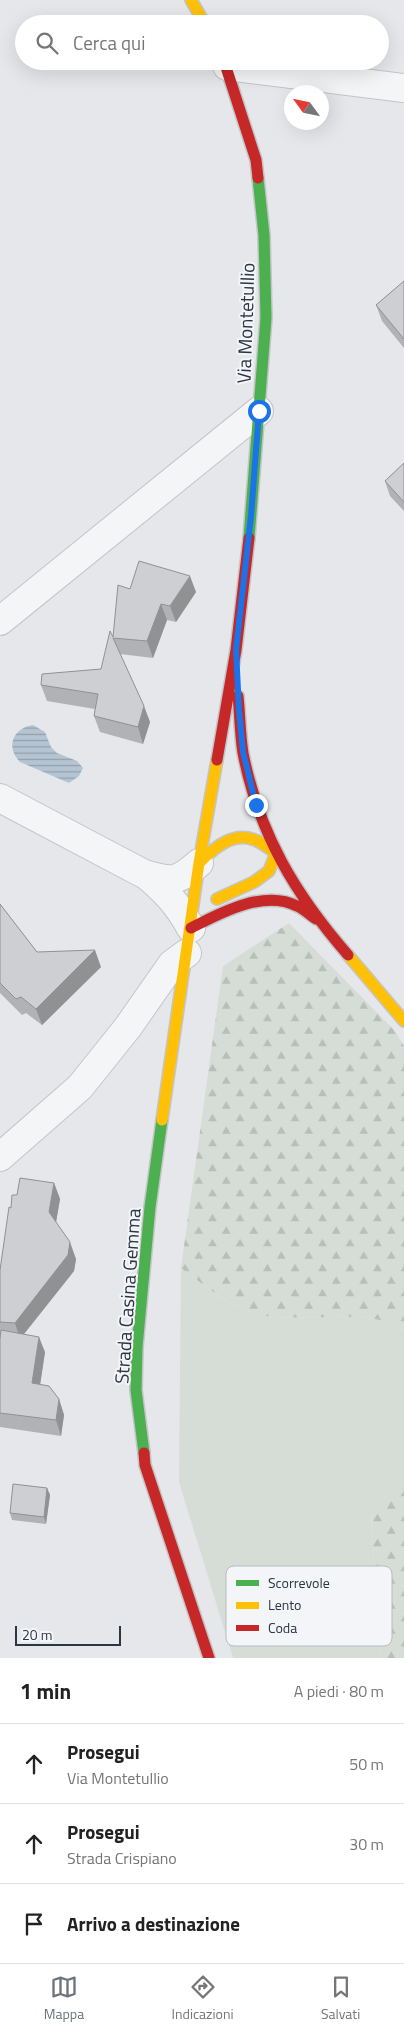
<!DOCTYPE html>
<html lang="it">
<meta charset="utf-8">
<style>
body{margin:0;font-family:"Titillium Web",sans-serif;background:#f2f2f2;color:#222}
.compass{position:absolute;left:284px;top:85px;width:45px;height:45px;border-radius:50%;background:#fff;box-shadow:0 5px 20px #0002;rotate:303deg}
.scale{position:absolute;left:15px;bottom:12px;width:106px;box-sizing:border-box;padding-left:5px;border:2px solid #2c3542;border-top:0;font-size:14px;line-height:18px;white-space:nowrap;color:#2c3542;-webkit-text-stroke:4px #f3f5f8;paint-order:stroke}
.stop{position:absolute;width:15px;height:15px;margin:-11px;border:4px solid #1a73e8;border-radius:50%;background:#fff}
.stop.end{background:#1a73e8;border-color:#fff;box-shadow:0 1px 5px #0008}
.list{margin:0;padding:0;list-style:none}
h2{display:flex;justify-content:space-between;align-items:center;height:65px;margin:0;padding:0 20px;font-size:21px}
h2 small{font-size:16px;font-weight:400;color:#767676}
.list li{display:grid;grid-template-columns:32px 1fr auto;gap:15px;align-items:center;box-sizing:border-box;height:80px;padding:0 20px;border-top:1px solid #e0e0e0}
.list b{display:block;font-size:19px;white-space:nowrap}
.list p{margin:0;font-size:16px;white-space:nowrap;color:#767676}
.list em{font-size:16px;font-style:normal;color:#767676}
.icon{flex:none;width:28px;height:28px;fill:none;stroke:currentColor;stroke-width:2;stroke-linecap:round;stroke-linejoin:round}
.map{position:relative;flex:none;width:404px;height:1658px;overflow:hidden}
.search{position:absolute;background:#fff;box-shadow:0 5px 20px #0002;left:15px;right:15px;top:15px;height:55px;display:flex;align-items:center;gap:12px;box-sizing:border-box;padding:0 18px;border-radius:28px;color:#767676;font-size:19px}
.sheet{height:305px;background:#fff}
nav{display:flex;justify-content:space-around;align-items:center;box-sizing:border-box;height:70px;border-top:1px solid #e0e0e0;background:#fff;font-size:14px;color:#767676}
nav a{display:grid;justify-items:center;gap:2px}
nav .on{color:#6d737d}
.map>svg:first-child{display:block}
</style>
<div class="map">
<svg width="404" height="1658" viewBox="0 0 404 1658">
<defs>
<pattern id="forest-firs" width="22" height="20" patternUnits="userSpaceOnUse" patternTransform="scale(1.25)"><rect width="22" height="20" fill="#d6ddd6"/><path d="M5 1l3.5 6h-7zM16 11l3.5 6h-7z" fill="#b8beb9"/></pattern>
<pattern id="water-rules" width="6" height="5" patternUnits="userSpaceOnUse" patternTransform="scale(1.25)"><rect width="6" height="5" fill="#b5c4d2"/><path d="M0 2.5h6" fill="none" stroke="#93a0ac"/></pattern>
</defs>
<rect width="100%" height="100%" fill="#e5e7ea"/>
<path fill="#d6ddd6" d="M 181,1268 C 207,1288 233,1310 266,1316 C 300,1322 380,1307 404,1331 L 404,1476 L 371,1513 L 380,1658 L 233,1658 L 179,1482 Z"/>
<path fill="url(#forest-firs)" d="M 289,923 L 394,1030 L 404,1046 L 404,1331 C 380,1307 300,1322 266,1316 C 233,1310 208,1288 181,1268 L 223,966 Z
M 404,1476 L 404,1658 L 380,1658 L 371,1512 Z"/>
<path fill="url(#water-rules)" d="M 33,725 L 45,732 L 51,747 L 57,753 L 77,761 L 83,768 L 79,776 L 69,783 L 20,762 C 5,747 13,728 33,725 Z"/>
<g fill="none" stroke-linecap="round" stroke-linejoin="round">
<g stroke="#c3c5c8" stroke-width="30">
<path id="street" d="M 227,66 L 404,88
M 0,621 L 259,411
M 0,798 L 144,874 C 172,882 176,883 199,863
M 145,874 C 166,891 178,905 191,928
M 0,1157 L 80,1087 L 128,1027 L 172,964 L 187,953"/>
</g>
<g stroke="#c3c5c8" stroke-width="14">
<path id="fast" d="M 249,538 L 266,318 L 264,235 L 258,178
M 144,1453 L 136,1390 L 137,1347 L 150,1207 L 162,1120"/>
</g>
<g stroke="#c3c5c8" stroke-width="14">
<path id="slow" d="M 191,0 L 205,24
M 199,863 C 214,848 233,831 255,840 C 263,843 269,849 276,853
M 217,899 L 254,882 L 269,871 L 276,853
M 348,955 L 404,1021
M 162,1120 L 199,863 L 217,760"/>
</g>
<g stroke="#c3c5c8" stroke-width="14">
<path id="jam" d="M 224,61 L 256,160 L 258,178
M 238,696 C 240,715 240,735 243,753 C 259,834 295,894 348,955
M 217,760 L 236,650 L 249,538
M 191,928 C 220,913 264,889 297,906 C 304,909 310,915 316,919
M 144,1453 L 145,1465 L 209,1658"/>
</g>
<use href="#street" stroke="#f4f5f6" stroke-width="28"/>
<use href="#fast" stroke="#4caf50" stroke-width="11"/>
<use href="#slow" stroke="#ffc107" stroke-width="11"/>
<use href="#jam" stroke="#c62828" stroke-width="11"/>
</g>
<path fill="#b0b2b5" d="M 404,281 L 404,348 L 382,321 L 376,305 Z
M 404,463 L 404,511 L 390,496 L 385,481 Z
M 130,589 L 196,592 L 176,622 L 167,620 L 153,658 L 120,654 L 150,722 L 143,744 L 100,732 L 94,716 L 95,709 L 47,701 L 41,685 L 101,669 Z
M 0,904 L 37,952 L 101,967 L 42,1025 L 26,1013 L 22,1015 L 0,993 Z
M 54,1183 L 60,1199 L 56,1222 L 76,1259 L 74,1271 L 24,1334 L 45,1352 L 40,1384 L 59,1399 L 64,1415 L 61,1436 L 0,1427 L 0,1270 L 11,1208 L 17,1195 Z
M 47,1488 L 50,1495 L 46,1524 L 12,1520 L 10,1513 Z"/>
<path fill="#909193" d="M 190,576 L 196,592 L 176,622 L 170,606 Z
M 161,604 L 167,620 L 153,658 L 147,641 Z
M 144,706 L 150,722 L 143,744 L 138,727 Z
M 95,950 L 101,967 L 42,1025 L 36,1009 Z
M 54,1183 L 60,1199 L 55,1228 L 49,1212 Z
M 70,1242 L 76,1259 L 74,1271 L 20,1339 L 15,1323 Z
M 39,1337 L 45,1352 L 38,1399 L 32,1383 Z
M 59,1399 L 64,1415 L 61,1436 L 56,1420 Z
M 47,1488 L 50,1495 L 46,1524 L 44,1517 Z"/>
<path fill="#cdcfd2" stroke="#909193" d="M 404,281 L 404,339 L 376,305 Z
M 404,463 L 404,502 L 385,481 Z
M 139,561 L 190,576 L 170,606 L 161,604 L 147,641 L 113,638 L 144,706 L 138,727 L 94,716 L 98,694 L 41,685 L 42,674 L 101,669 L 110,631 L 113,637 L 118,585 L 130,589 Z
M 0,904 L 37,952 L 95,950 L 36,1009 L 21,997 L 16,999 L 0,983 Z
M 20,1178 L 54,1183 L 49,1212 L 70,1242 L 68,1255 L 15,1323 L 0,1322 L 0,1270 L 9,1207 L 11,1208 L 12,1195 L 17,1195 Z
M 1,1330 L 39,1337 L 32,1383 L 49,1386 L 59,1399 L 56,1420 L 0,1413 L 0,1339 Z
M 13,1484 L 47,1488 L 44,1517 L 10,1513 Z"/>
<g fill="none" stroke-linecap="round" stroke-linejoin="round">
<path stroke="#1a73e8" stroke-width="6" d="M 256,805 L 243,752 L 239,710 L 236,650 L 251,516 L 259,411"/>
</g>
<g text-anchor="middle" dominant-baseline="central" stroke-width="4" stroke-linejoin="round" paint-order="stroke">
<g font-size="19" fill="#2c3542" stroke="#f3f5f8">
<text transform="translate(245 323) rotate(-88)">Via Montetullio</text>
<text transform="translate(127 1296) rotate(-86)">Strada Casina Gemma</text>
</g>
</g>
<rect x="226" y="1566" width="166" height="80" rx="8" fill="#f3f5f8" stroke="#b7bbc1" stroke-width="1"/>
<rect x="236" y="1580" width="23" height="6" fill="#4caf50"/>
<rect x="236" y="1602" width="23" height="7" fill="#ffc107"/>
<rect x="236" y="1625" width="23" height="6" fill="#c62828"/>
<g font-size="14" fill="#2c3542">
<text x="268" y="1588">Scorrevole</text>
<text x="268" y="1610">Lento</text>
<text x="268" y="1633">Coda</text>
</g>
</svg>
<svg class="compass" viewBox="-18 -18 36 36"><path d="M0-13l5 13h-10z" fill="#e53935"/><path d="M0 13l5-13h-10z" fill="#767676"/></svg>
<div class="scale">20 m</div>
<div class="stop" style="left:259px;top:411px"></div>
<div class="stop end" style="left:256px;top:805px"></div>
<div class="search"><svg class="icon" aria-label="search" viewBox="0 0 24 24"><circle cx="10" cy="10" r="6"/><path d="M15 15l6 6"/></svg>Cerca qui</div>
</div>
<section class="sheet">
<h2>1 min<small>A piedi · 80 m</small></h2>
<ul class="list">
<li><svg class="icon" aria-label="ahead" viewBox="0 0 24 24"><path d="M12 20V5M6 11l6-6 6 6"/></svg><div><b>Prosegui</b><p>Via Montetullio</p></div><em>50 m</em></li>
<li><svg class="icon" aria-label="ahead" viewBox="0 0 24 24"><path d="M12 20V5M6 11l6-6 6 6"/></svg><div><b>Prosegui</b><p>Strada Crispiano</p></div><em>30 m</em></li>
<li><svg class="icon" aria-label="arrive" viewBox="0 0 24 24"><path d="M6 21V4h12l-3 4 3 4H6"/></svg><div><b>Arrivo a destinazione</b></div></li>
</ul>
</section>
<nav>
<a class="on"><svg class="icon" aria-label="map" viewBox="0 0 24 24"><path d="M3 6l6-2 6 2 6-2v14l-6 2-6-2-6 2zM9 4v14M15 6v14"/></svg>Mappa</a>
<a><svg class="icon" aria-label="directions" viewBox="0 0 24 24"><path d="M12 3l9 9-9 9-9-9zM9 14v-3h6M13 9l2 2-2 2"/></svg>Indicazioni</a>
<a><svg class="icon" aria-label="saved" viewBox="0 0 24 24"><path d="M7 4h10v16l-5-4-5 4z"/></svg>Salvati</a>
</nav>
